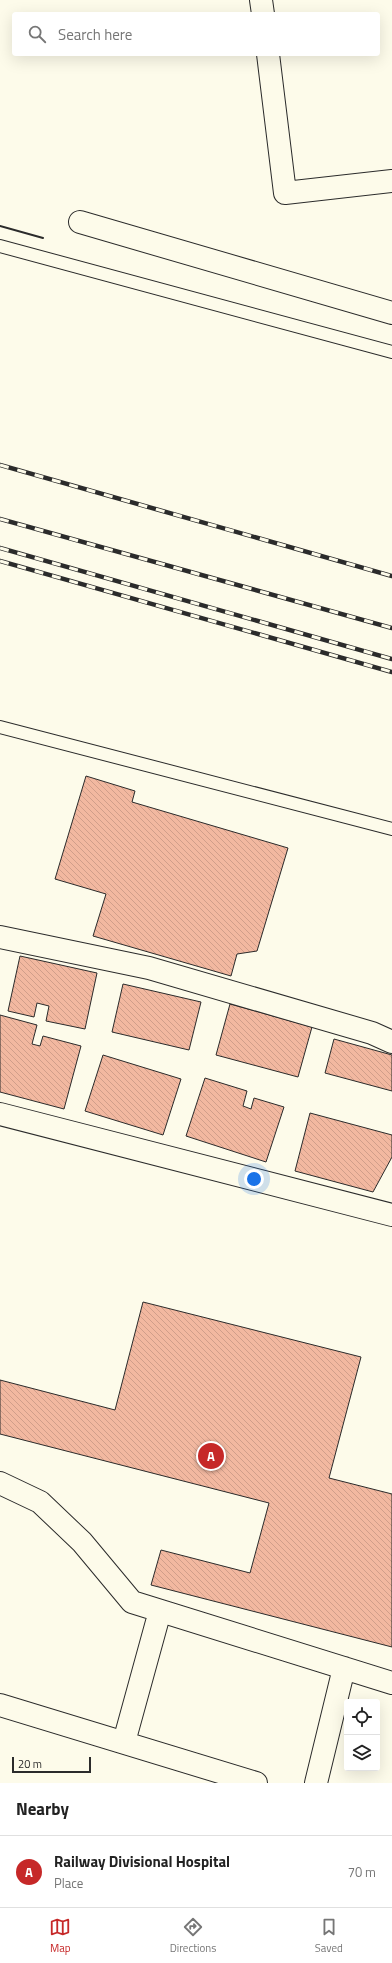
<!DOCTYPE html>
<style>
body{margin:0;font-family:"Titillium Web",sans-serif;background:#f6f6f6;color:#222}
.controls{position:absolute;right:12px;bottom:12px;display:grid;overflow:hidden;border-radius:4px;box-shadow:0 4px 16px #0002}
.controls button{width:36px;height:36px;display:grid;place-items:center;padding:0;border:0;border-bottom:1px solid #e0e0e0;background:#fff;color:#222;font:20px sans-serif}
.scale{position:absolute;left:12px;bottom:10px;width:79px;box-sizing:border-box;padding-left:4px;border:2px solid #2b2b2b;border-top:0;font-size:11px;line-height:14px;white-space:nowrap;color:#2b2b2b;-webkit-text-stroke:3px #fdfbea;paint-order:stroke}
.you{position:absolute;left:254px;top:1179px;width:14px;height:14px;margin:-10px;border:3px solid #fff;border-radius:50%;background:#1a73e8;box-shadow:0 0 0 6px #1a73e833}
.badge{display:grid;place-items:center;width:26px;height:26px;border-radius:50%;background:#c62828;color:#fff;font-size:13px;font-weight:700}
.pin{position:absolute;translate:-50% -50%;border:2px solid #fff;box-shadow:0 1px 4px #0006}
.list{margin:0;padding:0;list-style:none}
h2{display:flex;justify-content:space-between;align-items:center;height:52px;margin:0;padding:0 16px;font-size:17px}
h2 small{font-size:13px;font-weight:400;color:#767676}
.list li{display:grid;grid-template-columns:26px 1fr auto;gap:12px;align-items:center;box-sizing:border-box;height:72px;padding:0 16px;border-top:1px solid #e0e0e0}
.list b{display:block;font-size:15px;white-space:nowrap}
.list p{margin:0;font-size:13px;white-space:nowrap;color:#767676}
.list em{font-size:13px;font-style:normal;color:#767676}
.icon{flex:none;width:22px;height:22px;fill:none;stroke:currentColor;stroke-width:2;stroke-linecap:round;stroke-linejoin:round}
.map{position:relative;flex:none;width:392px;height:1783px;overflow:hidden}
.search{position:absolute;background:#fff;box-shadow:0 4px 16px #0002;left:12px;right:12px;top:12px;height:44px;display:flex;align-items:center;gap:10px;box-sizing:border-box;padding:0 14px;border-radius:4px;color:#767676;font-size:15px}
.sheet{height:124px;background:#fff}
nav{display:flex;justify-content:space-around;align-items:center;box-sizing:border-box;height:56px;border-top:1px solid #e0e0e0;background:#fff;font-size:11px;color:#767676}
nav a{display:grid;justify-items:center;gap:2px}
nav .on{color:#c62828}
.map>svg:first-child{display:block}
</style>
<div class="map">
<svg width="392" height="1783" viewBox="0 0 392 1783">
<defs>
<pattern id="building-back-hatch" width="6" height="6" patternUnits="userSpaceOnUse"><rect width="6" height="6" fill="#f2b8a0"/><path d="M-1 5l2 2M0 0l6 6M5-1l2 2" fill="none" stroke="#d09e8a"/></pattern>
</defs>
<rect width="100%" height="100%" fill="#fdfbea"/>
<path fill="url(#building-back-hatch)" stroke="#2b2b2b" d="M 86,776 L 135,791 L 132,802 L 288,848 L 257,951 L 237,954 L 231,976 L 93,936 L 106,894 L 55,879 Z
M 20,956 L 97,973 L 85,1029 L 46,1021 L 49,1006 L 37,1003 L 34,1017 L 8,1011 Z
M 123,984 L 201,1002 L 189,1050 L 112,1032 Z
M 230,1004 L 312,1027 L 298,1077 L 216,1055 Z
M 0,1015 L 37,1025 L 32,1044 L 40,1046 L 43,1036 L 81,1046 L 64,1109 L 0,1092 Z
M 334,1039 L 392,1055 L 392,1091 L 325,1073 Z
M 103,1055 L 181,1079 L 163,1135 L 85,1111 Z
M 205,1078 L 247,1091 L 243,1106 L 251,1109 L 254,1098 L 284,1107 L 266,1162 L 186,1136 Z
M 310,1113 L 392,1135 L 392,1157 L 373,1192 L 295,1171 Z
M 143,1302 L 361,1357 L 329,1478 L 392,1494 L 392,1647 L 151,1585 L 161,1550 L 250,1573 L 269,1503 L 0,1434 L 0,1380 L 115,1410 Z"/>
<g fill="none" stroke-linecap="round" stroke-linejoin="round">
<g stroke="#2b2b2b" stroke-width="14">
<path id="service" d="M 0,246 L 392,352
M 0,727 L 392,829"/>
</g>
<g stroke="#2b2b2b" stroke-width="24">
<path id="minor" d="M 261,0 L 263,14
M 268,54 L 285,193 L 392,181
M 80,222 L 392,313
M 0,937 L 149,968 L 372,1033 L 392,1042
M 0,1114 L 392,1215
M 0,1483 L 40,1502 L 82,1542 L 132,1602 L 392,1683
M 0,1705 L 256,1783
M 124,1742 L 160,1611
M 316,1783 L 344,1668"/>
</g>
<use href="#service" stroke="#fdfbea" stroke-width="12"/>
<use href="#minor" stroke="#fdfbea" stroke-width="22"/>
<g stroke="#2b2b2b" stroke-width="4.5">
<path id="rail" d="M 0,465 L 392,576
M 0,519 L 392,628
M 0,548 L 392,659
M 0,561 L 392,672"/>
</g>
<use href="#rail" stroke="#fdfbea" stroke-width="3" stroke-dasharray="9" stroke-linecap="butt"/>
<path stroke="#2b2b2b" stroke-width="2" d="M 0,226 L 43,238"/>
</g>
</svg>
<div class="controls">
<button><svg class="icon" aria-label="locate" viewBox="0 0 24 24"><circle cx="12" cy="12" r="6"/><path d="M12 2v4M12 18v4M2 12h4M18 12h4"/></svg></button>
<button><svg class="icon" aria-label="layers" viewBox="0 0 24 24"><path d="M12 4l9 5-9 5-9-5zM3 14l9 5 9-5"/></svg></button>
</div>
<div class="scale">20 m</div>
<div class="you"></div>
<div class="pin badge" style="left:211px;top:1456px">A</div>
<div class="search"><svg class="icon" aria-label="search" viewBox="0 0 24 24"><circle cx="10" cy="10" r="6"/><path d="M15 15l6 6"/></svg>Search here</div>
</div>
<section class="sheet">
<h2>Nearby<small></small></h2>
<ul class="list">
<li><span class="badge">A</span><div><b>Railway Divisional Hospital</b><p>Place</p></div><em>70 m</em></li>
</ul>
</section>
<nav>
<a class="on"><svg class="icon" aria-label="map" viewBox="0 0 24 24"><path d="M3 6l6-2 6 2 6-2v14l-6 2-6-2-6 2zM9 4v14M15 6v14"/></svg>Map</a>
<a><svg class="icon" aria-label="directions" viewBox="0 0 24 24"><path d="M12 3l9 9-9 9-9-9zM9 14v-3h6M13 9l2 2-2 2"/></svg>Directions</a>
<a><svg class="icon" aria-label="saved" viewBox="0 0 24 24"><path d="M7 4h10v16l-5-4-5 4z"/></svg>Saved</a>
</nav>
